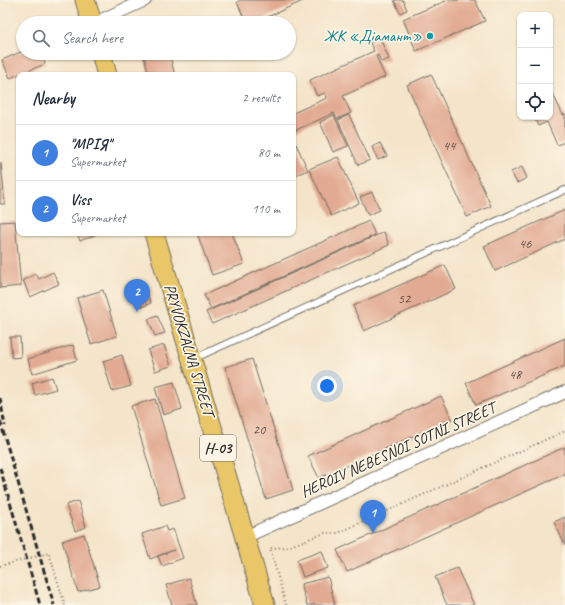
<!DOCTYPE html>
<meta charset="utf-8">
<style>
body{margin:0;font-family:Caveat,sans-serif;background:#f6f6f7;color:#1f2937}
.controls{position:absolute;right:12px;top:12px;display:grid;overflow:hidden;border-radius:8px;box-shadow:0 1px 3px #0004}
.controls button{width:36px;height:36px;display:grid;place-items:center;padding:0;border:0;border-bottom:1px solid #e0e1e3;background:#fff;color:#1f2937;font:20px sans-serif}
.you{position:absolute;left:327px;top:386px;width:14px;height:14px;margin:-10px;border:3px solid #fff;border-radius:50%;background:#1a73e8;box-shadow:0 0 0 6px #1a73e833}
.badge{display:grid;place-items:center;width:26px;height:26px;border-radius:50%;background:#1f6fb2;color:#fff;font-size:13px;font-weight:700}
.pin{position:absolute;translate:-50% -33px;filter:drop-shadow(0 1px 2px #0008)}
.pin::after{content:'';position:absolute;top:21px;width:14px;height:12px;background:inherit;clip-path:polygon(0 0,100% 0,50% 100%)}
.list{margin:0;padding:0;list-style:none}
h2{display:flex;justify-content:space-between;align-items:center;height:52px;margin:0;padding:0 16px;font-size:17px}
h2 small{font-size:13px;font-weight:400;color:#747a83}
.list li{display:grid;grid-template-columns:26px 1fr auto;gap:12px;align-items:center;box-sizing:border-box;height:56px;padding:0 16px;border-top:1px solid #e0e1e3}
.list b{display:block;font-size:15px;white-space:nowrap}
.list p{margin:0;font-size:13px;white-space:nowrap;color:#747a83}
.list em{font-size:13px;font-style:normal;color:#747a83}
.icon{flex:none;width:22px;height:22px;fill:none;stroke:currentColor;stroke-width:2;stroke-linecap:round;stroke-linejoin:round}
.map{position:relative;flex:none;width:565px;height:605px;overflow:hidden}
.search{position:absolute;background:#fff;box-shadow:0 1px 3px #0004;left:16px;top:16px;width:280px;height:44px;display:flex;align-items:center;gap:10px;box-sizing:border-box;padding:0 14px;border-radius:22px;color:#747a83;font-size:15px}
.panel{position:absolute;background:#fff;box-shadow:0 1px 3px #0004;left:16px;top:72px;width:280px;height:164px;border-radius:8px}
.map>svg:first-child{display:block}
</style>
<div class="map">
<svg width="565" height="605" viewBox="0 0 565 605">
<rect width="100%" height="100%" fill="#fcf5e5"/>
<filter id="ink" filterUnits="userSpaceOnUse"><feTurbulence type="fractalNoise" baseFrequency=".025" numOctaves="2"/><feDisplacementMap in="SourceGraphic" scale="8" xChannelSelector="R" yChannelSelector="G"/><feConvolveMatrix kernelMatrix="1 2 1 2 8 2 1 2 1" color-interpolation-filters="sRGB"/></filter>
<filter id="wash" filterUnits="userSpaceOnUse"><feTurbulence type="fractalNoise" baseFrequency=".012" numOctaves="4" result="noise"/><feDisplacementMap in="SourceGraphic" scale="16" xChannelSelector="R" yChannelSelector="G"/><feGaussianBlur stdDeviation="0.9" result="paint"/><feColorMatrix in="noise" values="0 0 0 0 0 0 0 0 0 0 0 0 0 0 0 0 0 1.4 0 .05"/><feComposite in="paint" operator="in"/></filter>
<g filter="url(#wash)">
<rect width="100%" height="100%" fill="#f4e4c9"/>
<g id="blocks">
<path fill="#e2aa92" d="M 241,0 L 305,0 L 254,23 L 246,23 L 237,2 Z
M 394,0 L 403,0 L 407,10 L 400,13 Z
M 448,0 L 475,0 L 485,21 L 416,51 L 403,19 Z
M 380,38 L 389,59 L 381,62 L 378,55 L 376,56 L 385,77 L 343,96 L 351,113 L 337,119 L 334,113 L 296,130 L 293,123 L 293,113 L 327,98 L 325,93 L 317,96 L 310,80 L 374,51 L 370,43 Z
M 23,51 L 23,53 L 41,53 L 45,64 L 10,78 L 2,60 Z
M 143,53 L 169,53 L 175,75 L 149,75 Z
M 431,74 L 491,206 L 467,217 L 407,85 Z
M 550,88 L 563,115 L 565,114 L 565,142 L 557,145 L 547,122 L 538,126 L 534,117 L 550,117 Z
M 334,115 L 348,146 L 333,152 L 320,122 Z
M 349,115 L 370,160 L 358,165 L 338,120 Z
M 380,143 L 387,156 L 378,160 L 372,147 Z
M 296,144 L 308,170 L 293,176 L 293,145 Z
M 338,157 L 359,203 L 331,216 L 309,169 Z
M 0,163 L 1,163 L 5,204 L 0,204 Z
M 522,167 L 527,178 L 517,183 L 511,172 Z
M 372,192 L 380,210 L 368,215 L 360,197 Z
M 565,210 L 565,239 L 495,271 L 484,246 Z
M 15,221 L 21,286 L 0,288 L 0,222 Z
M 369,221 L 375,235 L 211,309 L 204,295 Z
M 384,232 L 389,245 L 212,324 L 206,312 Z
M 77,233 L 100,233 L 80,241 Z
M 197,233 L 232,233 L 244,264 L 212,275 Z
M 445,265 L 456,289 L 364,331 L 353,306 Z
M 53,272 L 59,284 L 30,297 L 23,280 L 36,274 L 39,279 Z
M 103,290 L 117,336 L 91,344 L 77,298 Z
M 146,291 L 151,303 L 142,307 L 137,295 Z
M 157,315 L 165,333 L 155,336 L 148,319 Z
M 10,337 L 20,337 L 21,357 L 12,358 Z
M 565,338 L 565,366 L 476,405 L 466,383 Z
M 73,345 L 77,360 L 32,374 L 28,359 Z
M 164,345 L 171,366 L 155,371 L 148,350 Z
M 122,355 L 131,386 L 112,391 L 103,361 Z
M 252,359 L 293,490 L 266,499 L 225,367 Z
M 52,377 L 56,389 L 35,395 L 32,383 Z
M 174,382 L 182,409 L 163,415 L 155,387 Z
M 441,396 L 452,419 L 319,478 L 308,456 Z
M 155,399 L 185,498 L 161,505 L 131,406 Z
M 565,447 L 565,474 L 347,572 L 337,550 Z
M 78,501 L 86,527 L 75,531 L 66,505 Z
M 565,517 L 565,545 L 554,522 Z
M 165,526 L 167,531 L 173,529 L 183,558 L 162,566 L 158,556 L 174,550 L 150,559 L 142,534 Z
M 84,534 L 100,586 L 78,592 L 62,541 Z
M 322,551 L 328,568 L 303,577 L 297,560 Z
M 457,568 L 474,605 L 447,605 L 435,577 Z
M 328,577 L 335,605 L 307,605 L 301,584 Z
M 189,578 L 197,605 L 172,605 L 166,585 Z"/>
</g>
</g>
<g filter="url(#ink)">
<use href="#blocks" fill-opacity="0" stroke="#716c62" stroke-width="1"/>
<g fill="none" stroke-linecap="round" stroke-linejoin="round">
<g stroke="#716c62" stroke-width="8">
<path id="lane" d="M 193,359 L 565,190"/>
</g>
<g stroke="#716c62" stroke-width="14">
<path id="street" d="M 95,23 L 145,0
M 245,537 L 565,392"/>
</g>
<g stroke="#716c62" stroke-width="21">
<path id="primary" d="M 85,0 L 92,23
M 101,53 L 107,75
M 154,233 L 265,605"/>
</g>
<path stroke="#716c62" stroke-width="2" stroke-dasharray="1 3" stroke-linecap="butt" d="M 0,566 L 49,553 L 65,605
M 286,605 L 270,548 L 287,547 L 325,533 L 338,533 L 565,431"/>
<use href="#lane" stroke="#fff" stroke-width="6"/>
<use href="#street" stroke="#fff" stroke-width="12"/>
<use href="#primary" stroke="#e9c769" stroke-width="19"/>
<path stroke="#2b2b2b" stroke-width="3" stroke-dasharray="6 3" stroke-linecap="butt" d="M 0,398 L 5,426
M 0,421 L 54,605
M 0,468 L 40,605"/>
</g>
</g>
<circle fill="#0f9aa8" stroke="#fcf5e5" stroke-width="1.5" cx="430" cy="36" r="4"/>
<g text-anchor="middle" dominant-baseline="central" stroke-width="3.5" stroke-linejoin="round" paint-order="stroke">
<g font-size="14" fill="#594b45">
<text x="449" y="145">44</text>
<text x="525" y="243">46</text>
<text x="404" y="298">52</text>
<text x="515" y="374">48</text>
<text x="259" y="429">20</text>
</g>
<rect fill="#fcf5e5" stroke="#6a6863" stroke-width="1" x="200" y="435" width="36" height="26" rx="3"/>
<g font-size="15" font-weight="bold" fill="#2b2b2b">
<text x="218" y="448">Н-03</text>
</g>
<g font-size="16" fill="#0d838f" stroke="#fcf5e5" text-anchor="end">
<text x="422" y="36">ЖК «Діамант»</text>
</g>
<g font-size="16" fill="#2b2b2b" stroke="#fcf5e5">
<text transform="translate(189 350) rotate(73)">PRYVOKZALNA STREET</text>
<text transform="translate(398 450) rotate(-24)">HEROIV NEBESNOI SOTNI STREET</text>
</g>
</g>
</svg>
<div class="controls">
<button>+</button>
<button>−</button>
<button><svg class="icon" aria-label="locate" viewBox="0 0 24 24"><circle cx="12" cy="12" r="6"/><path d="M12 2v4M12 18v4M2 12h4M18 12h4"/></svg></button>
</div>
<div class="you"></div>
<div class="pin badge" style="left:373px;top:533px;background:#3f7fe0">1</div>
<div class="pin badge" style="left:137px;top:312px;background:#3f7fe0">2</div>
<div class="search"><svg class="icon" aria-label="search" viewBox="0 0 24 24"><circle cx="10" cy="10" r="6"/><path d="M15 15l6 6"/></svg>Search here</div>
<section class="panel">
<h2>Nearby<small>2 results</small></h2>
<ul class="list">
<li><span class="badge" style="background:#3f7fe0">1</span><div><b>&quot;МРІЯ&quot;</b><p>Supermarket</p></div><em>80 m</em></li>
<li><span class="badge" style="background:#3f7fe0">2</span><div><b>Viss</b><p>Supermarket</p></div><em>110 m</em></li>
</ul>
</section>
</div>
